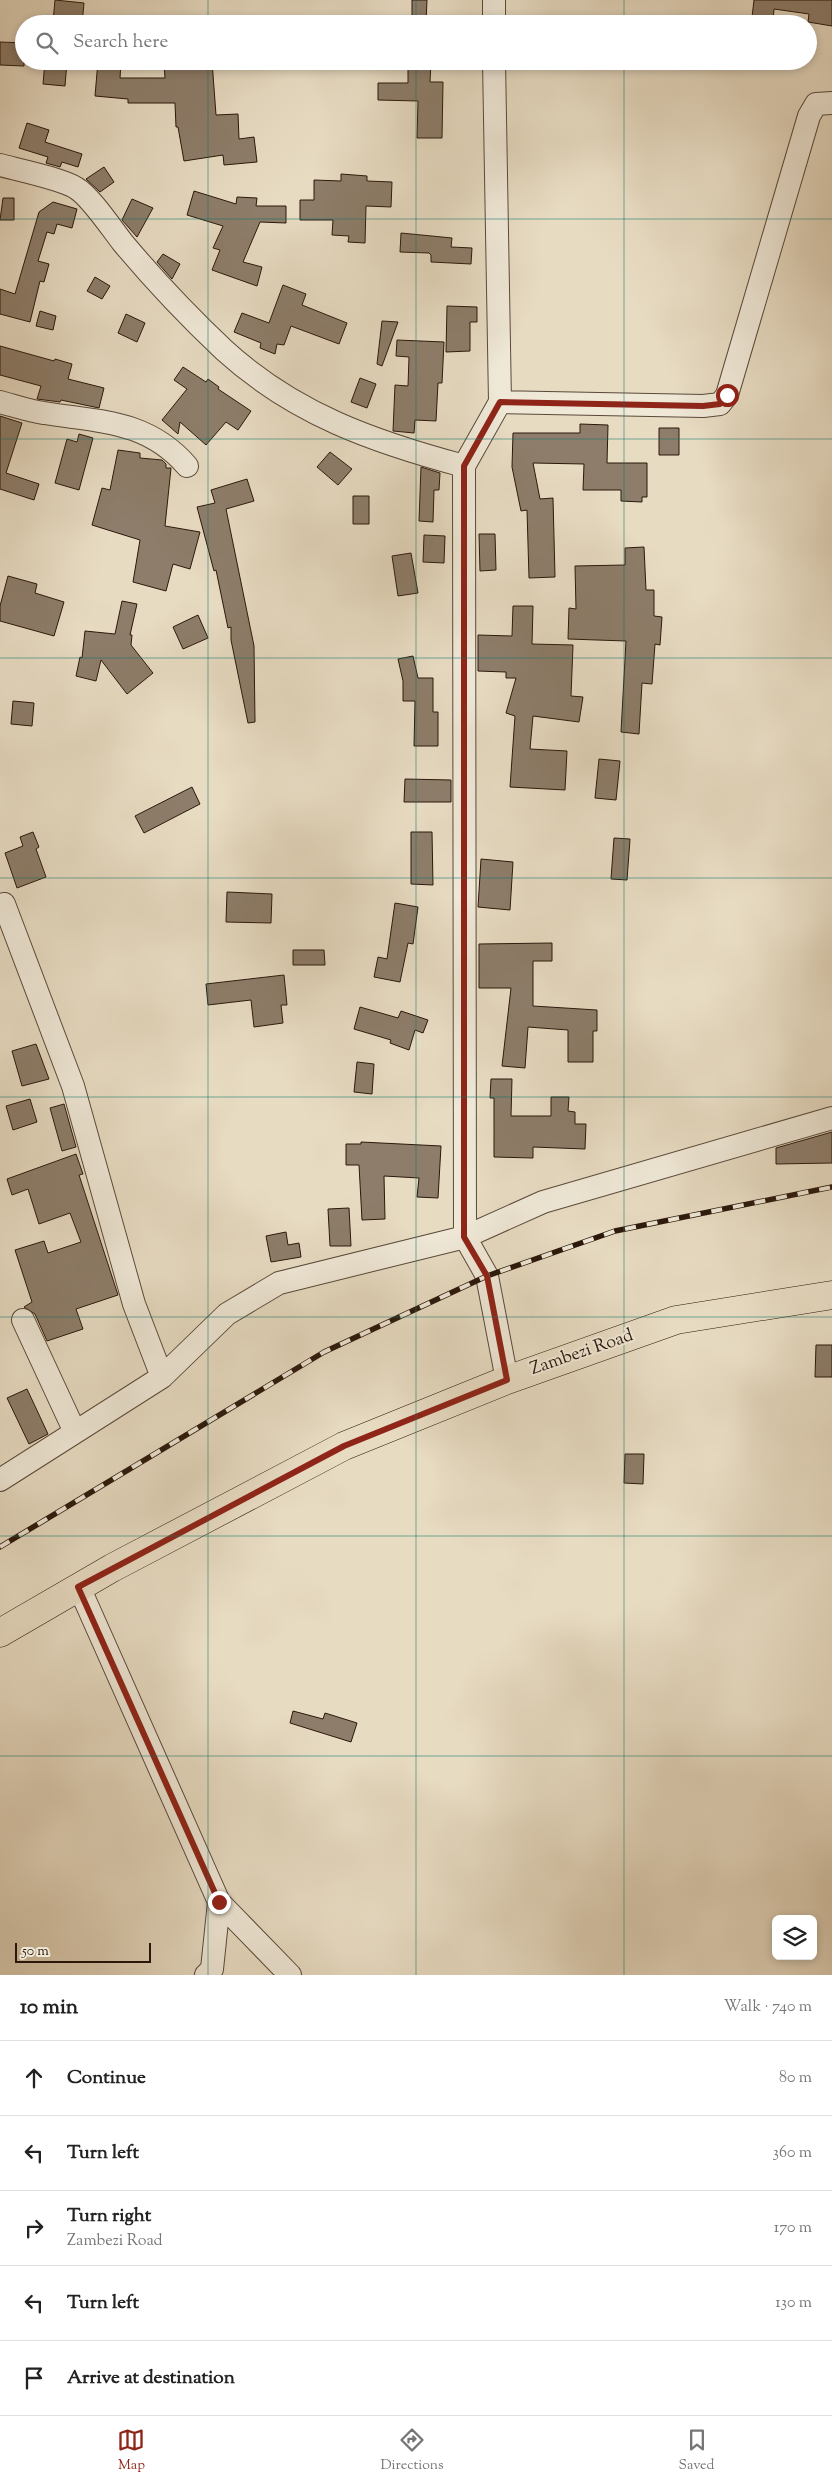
<!DOCTYPE html>
<meta charset="utf-8">
<style>
body{margin:0;font-family:"Sorts Mill Goudy",serif;background:#f2f2f2;color:#222}
.controls{position:absolute;right:15px;bottom:15px;display:grid;overflow:hidden;border-radius:8px;box-shadow:0 2px 8px #0003}
.controls button{width:45px;height:45px;display:grid;place-items:center;padding:0;border:0;border-bottom:1px solid #e0e0e0;background:#fff;color:#222;font:25px sans-serif}
.scale{position:absolute;left:15px;bottom:12px;width:136px;box-sizing:border-box;padding-left:5px;border:2px solid #2b180b;border-top:0;font-size:14px;line-height:18px;white-space:nowrap;color:#2b180b;-webkit-text-stroke:4px #efe8d7;paint-order:stroke}
.stop{position:absolute;width:15px;height:15px;margin:-11px;border:4px solid #8f2418;border-radius:50%;background:#fff}
.stop.end{background:#8f2418;border-color:#fff;box-shadow:0 1px 5px #0008}
.list{margin:0;padding:0;list-style:none}
h2{display:flex;justify-content:space-between;align-items:center;height:65px;margin:0;padding:0 20px;font-size:21px}
h2 small{font-size:16px;font-weight:400;color:#767676}
.list li{display:grid;grid-template-columns:32px 1fr auto;gap:15px;align-items:center;box-sizing:border-box;height:75px;padding:0 20px;border-top:1px solid #e0e0e0}
.list b{display:block;font-size:19px;white-space:nowrap}
.list p{margin:0;font-size:16px;white-space:nowrap;color:#767676}
.list em{font-size:16px;font-style:normal;color:#767676}
.icon{flex:none;width:28px;height:28px;fill:none;stroke:currentColor;stroke-width:2;stroke-linecap:round;stroke-linejoin:round}
.map{position:relative;flex:none;width:832px;height:1975px;overflow:hidden}
.search{position:absolute;background:#fff;box-shadow:0 2px 8px #0003;left:15px;right:15px;top:15px;height:55px;display:flex;align-items:center;gap:12px;box-sizing:border-box;padding:0 18px;border-radius:28px;color:#767676;font-size:19px}
.sheet{height:440px;background:#fff}
nav{display:flex;justify-content:space-around;align-items:center;box-sizing:border-box;height:70px;border-top:1px solid #e0e0e0;background:#fff;font-size:14px;color:#767676}
nav a{display:grid;justify-items:center;gap:2px}
nav .on{color:#8f2418}
.map>svg:first-child{display:block}
</style>
<div class="map">
<svg width="832" height="1975" viewBox="0 0 832 1975">
<rect width="100%" height="100%" fill="#e7dbc2"/>
<filter id="stains"><feTurbulence type="fractalNoise" baseFrequency=".004" numOctaves="4"/><feColorMatrix values="0 0 0 0 .2 0 0 0 0 .09 0 0 0 0 .02 0 0 0 .5 -.17"/></filter>
<radialGradient id="worn" r=".72"><stop offset=".6" stop-color="#630" stop-opacity="0"/><stop offset="1" stop-color="#630" stop-opacity=".3"/></radialGradient>
<path fill="#8d7d6a" stroke="#2b180b" d="M 55,0 L 84,3 L 82,24 L 53,22 Z
M 412,0 L 427,0 L 426,22 L 412,22 Z
M 754,0 L 832,0 L 832,26 L 808,22 L 809,14 L 774,9 L 773,20 L 752,17 Z
M 0,42 L 24,43 L 24,66 L 0,65 Z
M 45,61 L 67,61 L 65,86 L 43,84 Z
M 98,61 L 121,61 L 120,78 L 165,78 L 164,61 L 212,61 L 216,115 L 238,114 L 239,139 L 254,137 L 257,162 L 224,165 L 223,155 L 184,161 L 178,127 L 176,127 L 175,103 L 128,103 L 128,99 L 95,96 Z
M 408,61 L 431,61 L 430,82 L 443,82 L 442,138 L 417,138 L 418,101 L 378,100 L 378,83 L 408,83 Z
M 27,123 L 49,130 L 45,142 L 82,154 L 78,167 L 62,162 L 60,167 L 46,163 L 48,157 L 19,148 Z
M 104,167 L 114,182 L 100,192 L 86,179 Z
M 341,174 L 367,176 L 367,181 L 392,182 L 391,207 L 366,206 L 365,243 L 348,242 L 349,236 L 332,235 L 333,220 L 300,220 L 300,200 L 314,200 L 314,180 L 341,181 Z
M 194,191 L 236,204 L 237,197 L 257,198 L 256,206 L 286,206 L 286,223 L 260,222 L 243,262 L 262,267 L 257,286 L 212,270 L 220,250 L 213,248 L 223,226 L 187,215 Z
M 3,198 L 14,198 L 14,220 L 0,220 Z
M 132,199 L 153,208 L 137,237 L 122,220 Z
M 53,202 L 77,209 L 72,228 L 57,224 L 54,234 L 47,232 L 38,261 L 49,264 L 44,282 L 40,281 L 30,322 L 0,314 L 0,289 L 15,294 L 39,212 Z
M 401,233 L 452,238 L 451,247 L 472,248 L 471,264 L 431,262 L 431,255 L 429,253 L 400,252 Z
M 163,254 L 180,264 L 172,279 L 157,262 Z
M 95,277 L 110,286 L 102,299 L 87,291 Z
M 283,285 L 306,294 L 302,305 L 347,323 L 339,344 L 291,326 L 284,345 L 277,344 L 275,354 L 260,348 L 261,343 L 234,332 L 242,313 L 269,323 Z
M 447,306 L 477,307 L 477,322 L 470,322 L 470,351 L 446,352 Z
M 40,311 L 56,316 L 53,330 L 36,326 Z
M 126,314 L 145,323 L 137,342 L 118,333 Z
M 382,321 L 398,322 L 382,366 L 377,364 Z
M 397,340 L 444,342 L 442,383 L 438,383 L 436,421 L 415,420 L 414,433 L 393,431 L 395,385 L 408,386 L 409,357 L 396,356 Z
M 0,346 L 54,361 L 55,359 L 72,364 L 68,379 L 104,388 L 99,408 L 61,400 L 60,402 L 37,399 L 41,386 L 0,375 Z
M 183,367 L 206,382 L 208,379 L 219,387 L 218,389 L 251,411 L 238,430 L 226,422 L 206,445 L 180,422 L 178,434 L 162,420 L 187,389 L 174,380 Z
M 360,378 L 376,384 L 367,408 L 351,402 Z
M 0,416 L 22,423 L 6,473 L 39,484 L 34,500 L 0,489 Z
M 580,424 L 608,425 L 607,463 L 647,463 L 647,497 L 642,497 L 642,502 L 621,501 L 621,490 L 583,490 L 584,464 L 533,463 L 540,499 L 553,498 L 555,577 L 529,578 L 527,510 L 521,511 L 512,467 L 513,433 L 580,433 Z
M 659,428 L 679,428 L 679,455 L 659,455 Z
M 79,434 L 93,438 L 79,490 L 55,483 L 67,439 L 77,442 Z
M 118,450 L 140,453 L 140,458 L 162,460 L 166,464 L 166,468 L 171,468 L 165,526 L 200,532 L 190,569 L 173,564 L 166,591 L 133,582 L 140,540 L 92,525 L 102,488 L 110,490 Z
M 330,452 L 352,469 L 338,485 L 317,467 Z
M 421,467 L 440,473 L 439,490 L 434,490 L 433,522 L 419,521 Z
M 247,479 L 254,501 L 226,509 L 254,646 L 255,722 L 248,723 L 231,640 L 231,627 L 228,628 L 216,570 L 214,571 L 197,507 L 215,503 L 211,490 Z
M 353,496 L 369,496 L 369,524 L 353,524 Z
M 479,534 L 495,534 L 496,570 L 480,571 Z
M 424,535 L 445,536 L 444,563 L 423,562 Z
M 644,547 L 646,590 L 654,590 L 654,616 L 662,617 L 660,645 L 655,644 L 652,684 L 642,683 L 639,734 L 621,732 L 626,641 L 568,639 L 569,608 L 576,609 L 575,566 L 625,565 L 625,548 Z
M 411,553 L 418,593 L 398,596 L 392,556 Z
M 8,576 L 37,584 L 35,593 L 64,602 L 54,636 L 0,621 L 0,606 Z
M 122,601 L 137,604 L 130,635 L 132,635 L 131,645 L 153,673 L 127,694 L 101,660 L 96,681 L 76,676 L 80,657 L 82,658 L 85,631 L 115,634 Z
M 513,606 L 533,606 L 532,644 L 573,645 L 571,696 L 583,697 L 579,722 L 533,716 L 530,749 L 567,751 L 565,790 L 510,787 L 515,716 L 506,713 L 516,678 L 506,678 L 506,672 L 478,671 L 478,635 L 512,636 Z
M 198,615 L 208,638 L 183,649 L 173,627 Z
M 413,656 L 418,678 L 433,678 L 433,712 L 438,712 L 438,746 L 414,746 L 415,701 L 403,701 L 403,681 L 398,659 Z
M 13,701 L 34,703 L 32,726 L 11,724 Z
M 599,759 L 620,761 L 616,800 L 595,798 Z
M 405,779 L 451,780 L 451,802 L 404,802 Z
M 192,787 L 200,804 L 144,833 L 135,816 Z
M 33,832 L 39,847 L 36,849 L 46,877 L 17,888 L 5,853 L 23,846 L 20,837 Z
M 411,832 L 432,832 L 433,885 L 411,884 Z
M 614,838 L 630,839 L 627,880 L 611,879 Z
M 481,859 L 513,862 L 510,910 L 478,907 Z
M 227,892 L 272,894 L 271,923 L 226,922 Z
M 395,903 L 418,907 L 413,944 L 408,943 L 400,982 L 374,977 L 378,957 L 387,959 Z
M 552,943 L 552,961 L 533,961 L 533,1006 L 597,1010 L 597,1031 L 593,1031 L 593,1062 L 568,1062 L 568,1030 L 528,1027 L 525,1068 L 502,1066 L 511,988 L 479,988 L 479,944 Z
M 293,950 L 324,950 L 325,965 L 293,965 Z
M 284,975 L 287,1005 L 281,1005 L 283,1023 L 254,1027 L 251,1000 L 208,1005 L 206,984 Z
M 360,1007 L 398,1018 L 401,1011 L 428,1020 L 423,1033 L 415,1030 L 409,1050 L 390,1043 L 391,1040 L 354,1029 Z
M 36,1044 L 49,1079 L 22,1086 L 12,1051 Z
M 357,1062 L 374,1064 L 372,1094 L 354,1092 Z
M 491,1079 L 512,1079 L 511,1116 L 551,1116 L 551,1097 L 569,1097 L 568,1111 L 575,1112 L 575,1124 L 586,1124 L 585,1149 L 533,1147 L 533,1158 L 494,1157 L 494,1098 L 490,1098 Z
M 30,1099 L 37,1122 L 13,1130 L 6,1106 Z
M 64,1104 L 76,1147 L 62,1151 L 50,1108 Z
M 832,1132 L 832,1163 L 776,1164 L 776,1148 Z
M 361,1142 L 441,1146 L 438,1198 L 417,1197 L 419,1178 L 384,1176 L 385,1219 L 362,1220 L 359,1165 L 346,1165 L 346,1144 L 361,1144 Z
M 76,1154 L 83,1174 L 79,1175 L 118,1295 L 76,1309 L 83,1329 L 47,1341 L 35,1314 L 24,1307 L 32,1302 L 15,1250 L 44,1241 L 48,1253 L 81,1242 L 70,1213 L 39,1224 L 28,1189 L 12,1195 L 7,1179 Z
M 349,1208 L 351,1246 L 330,1246 L 328,1209 Z
M 286,1232 L 288,1245 L 299,1243 L 301,1257 L 271,1262 L 266,1236 Z
M 816,1345 L 832,1345 L 832,1377 L 815,1377 Z
M 27,1389 L 48,1434 L 29,1444 L 7,1398 Z
M 625,1454 L 644,1454 L 643,1484 L 624,1483 Z
M 293,1711 L 323,1719 L 325,1713 L 357,1723 L 351,1742 L 290,1723 Z"/>
<g fill="none" stroke-linecap="round" stroke-linejoin="round">
<g stroke="#5a4939" stroke-width="24">
<path id="minor" d="M 494,24 L 494,0
M 494,61 L 500,402 L 464,466 L 465,1237 L 487,1276 L 507,1380
M 0,165 C 19,170 62,179 76,188 C 90,196 112,229 123,243 C 154,280 189,317 224,350 C 294,414 374,442 464,466
M 0,402 C 15,406 29,411 44,413 C 100,422 147,420 187,466
M 500,402 L 703,406 L 720,404 L 727,395 L 809,116 L 816,104 L 832,103
M 0,907 L 4,904 L 73,1086 L 134,1304 L 162,1377
M 23,1320 L 75,1432
M 0,1480 L 162,1377 L 227,1314 L 279,1283 L 465,1237 L 543,1202 L 832,1118
M 79,1587 L 219,1902 L 290,1975
M 206,1975 L 212,1969 L 219,1902"/>
</g>
<g stroke="#2b180b" stroke-width="29">
<path id="major" d="M 0,1633 L 112,1568 L 344,1446 L 507,1380 L 676,1320 L 832,1295"/>
</g>
<use href="#minor" stroke="#efe8d7" stroke-width="22"/>
<use href="#major" stroke="#e7dbc2" stroke-width="28"/>
<g stroke="#2b180b" stroke-width="5.5">
<path id="rail" d="M 0,1547 L 324,1352 L 487,1276 L 615,1231 L 832,1187"/>
</g>
<use href="#rail" stroke="#efe8d7" stroke-width="4" stroke-dasharray="11" stroke-linecap="butt"/>
</g>
<g fill="none" stroke-linecap="round" stroke-linejoin="round">
<path stroke="#8f2418" stroke-width="6" d="M 219,1902 L 78,1587 L 344,1446 L 507,1380 L 487,1276 L 464,1237 L 464,466 L 500,402 L 703,406 L 720,404 L 727,395"/>
</g>
<path fill="none" stroke="#0f766e" stroke-width="1" stroke-opacity="0.55" d="M 208,0 L 208,24M 416,0 L 416,24M 624,0 L 624,24M 208,61 L 208,1975M 416,61 L 416,1975M 624,61 L 624,1975M 0,219 L 832,219M 0,439 L 832,439M 0,658 L 832,658M 0,878 L 832,878M 0,1097 L 832,1097M 0,1317 L 832,1317M 0,1536 L 832,1536M 0,1756 L 832,1756"/>
<g text-anchor="middle" dominant-baseline="central" stroke-width="4" stroke-linejoin="round" paint-order="stroke">
<g font-size="18" fill="#2b180b" stroke="#efe8d7">
<text transform="translate(582 1353) rotate(-19)">Zambezi Road</text>
</g>
</g>
<rect width="100%" height="100%" filter="url(#stains)"/>
<rect width="100%" height="100%" fill="url(#worn)"/>
</svg>
<div class="controls">
<button><svg class="icon" aria-label="layers" viewBox="0 0 24 24"><path d="M12 4l9 5-9 5-9-5zM3 14l9 5 9-5"/></svg></button>
</div>
<div class="scale">50 m</div>
<div class="stop" style="left:727px;top:395px"></div>
<div class="stop end" style="left:219px;top:1902px"></div>
<div class="search"><svg class="icon" aria-label="search" viewBox="0 0 24 24"><circle cx="10" cy="10" r="6"/><path d="M15 15l6 6"/></svg>Search here</div>
</div>
<section class="sheet">
<h2>10 min<small>Walk · 740 m</small></h2>
<ul class="list">
<li><svg class="icon" aria-label="ahead" viewBox="0 0 24 24"><path d="M12 20V5M6 11l6-6 6 6"/></svg><div><b>Continue</b></div><em>80 m</em></li>
<li><svg class="icon" aria-label="left" viewBox="0 0 24 24"><path d="M17 20v-9H6M10 6l-5 5 5 5"/></svg><div><b>Turn left</b></div><em>360 m</em></li>
<li><svg class="icon" aria-label="right" viewBox="0 0 24 24"><path d="M7 20v-9h11M14 6l5 5-5 5"/></svg><div><b>Turn right</b><p>Zambezi Road</p></div><em>170 m</em></li>
<li><svg class="icon" aria-label="left" viewBox="0 0 24 24"><path d="M17 20v-9H6M10 6l-5 5 5 5"/></svg><div><b>Turn left</b></div><em>130 m</em></li>
<li><svg class="icon" aria-label="arrive" viewBox="0 0 24 24"><path d="M6 21V4h12l-3 4 3 4H6"/></svg><div><b>Arrive at destination</b></div></li>
</ul>
</section>
<nav>
<a class="on"><svg class="icon" aria-label="map" viewBox="0 0 24 24"><path d="M3 6l6-2 6 2 6-2v14l-6 2-6-2-6 2zM9 4v14M15 6v14"/></svg>Map</a>
<a><svg class="icon" aria-label="directions" viewBox="0 0 24 24"><path d="M12 3l9 9-9 9-9-9zM9 14v-3h6M13 9l2 2-2 2"/></svg>Directions</a>
<a><svg class="icon" aria-label="saved" viewBox="0 0 24 24"><path d="M7 4h10v16l-5-4-5 4z"/></svg>Saved</a>
</nav>
